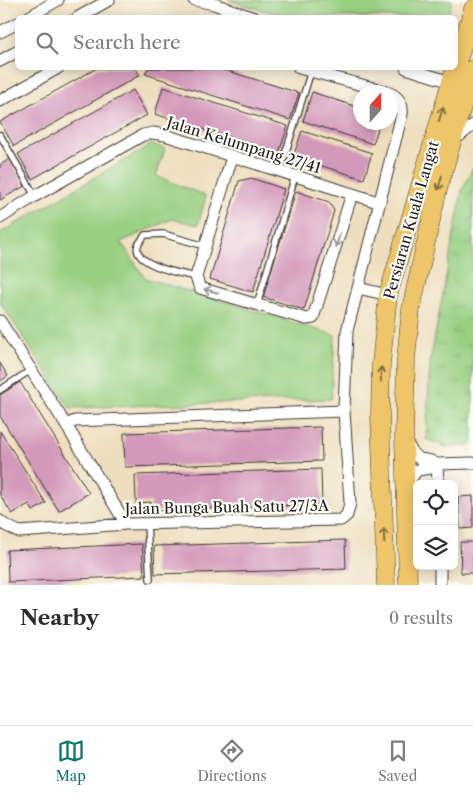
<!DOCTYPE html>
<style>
body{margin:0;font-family:"Libre Caslon Text",serif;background:#f7f7f7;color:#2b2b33}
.controls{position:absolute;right:15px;bottom:15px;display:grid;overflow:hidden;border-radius:8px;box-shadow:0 2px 12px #0003}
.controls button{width:45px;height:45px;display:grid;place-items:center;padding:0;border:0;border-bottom:1px solid #e1e1e2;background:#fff;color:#2b2b33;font:25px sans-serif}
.compass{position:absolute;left:353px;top:85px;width:45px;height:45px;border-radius:50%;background:#fff;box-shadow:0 2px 12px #0003;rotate:21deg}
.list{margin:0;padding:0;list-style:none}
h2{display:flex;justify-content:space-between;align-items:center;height:65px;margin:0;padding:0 20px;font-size:21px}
h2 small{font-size:16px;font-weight:400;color:#7c7c81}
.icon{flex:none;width:28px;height:28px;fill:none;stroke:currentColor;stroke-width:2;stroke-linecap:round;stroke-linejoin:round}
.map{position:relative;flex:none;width:473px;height:585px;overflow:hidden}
.search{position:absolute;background:#fff;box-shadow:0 2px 12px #0003;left:15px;right:15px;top:15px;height:55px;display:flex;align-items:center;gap:12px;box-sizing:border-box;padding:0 18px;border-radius:8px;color:#7c7c81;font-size:19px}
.sheet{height:140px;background:#fff}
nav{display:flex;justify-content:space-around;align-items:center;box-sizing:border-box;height:70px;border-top:1px solid #e1e1e2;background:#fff;font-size:14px;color:#7c7c81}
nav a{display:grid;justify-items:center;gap:2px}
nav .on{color:#0f766e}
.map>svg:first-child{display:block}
</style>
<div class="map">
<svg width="473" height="585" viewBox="0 0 473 585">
<defs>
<pattern id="grass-tufts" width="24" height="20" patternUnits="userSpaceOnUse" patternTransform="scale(1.25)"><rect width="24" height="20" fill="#98cf81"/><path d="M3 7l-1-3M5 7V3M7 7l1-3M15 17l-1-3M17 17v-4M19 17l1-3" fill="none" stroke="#82b16f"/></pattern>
</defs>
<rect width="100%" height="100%" fill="#fdfcf7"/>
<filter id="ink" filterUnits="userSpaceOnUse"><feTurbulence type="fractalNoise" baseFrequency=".02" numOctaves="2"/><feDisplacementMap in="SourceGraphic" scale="10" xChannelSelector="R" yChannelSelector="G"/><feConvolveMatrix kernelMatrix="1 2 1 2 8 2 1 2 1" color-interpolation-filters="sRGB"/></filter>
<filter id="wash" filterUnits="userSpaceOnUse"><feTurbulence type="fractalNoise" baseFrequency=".0096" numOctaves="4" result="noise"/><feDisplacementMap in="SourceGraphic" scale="20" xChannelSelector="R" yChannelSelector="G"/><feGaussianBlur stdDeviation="1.12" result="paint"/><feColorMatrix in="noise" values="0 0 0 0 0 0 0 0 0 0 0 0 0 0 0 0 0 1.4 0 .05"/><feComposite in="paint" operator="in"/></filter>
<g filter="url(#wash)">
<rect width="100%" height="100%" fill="#eedebd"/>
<path fill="url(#grass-tufts)" stroke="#5a764e" d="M 473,167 L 473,445 L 445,447 L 426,439 L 430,362 L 462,191 Z"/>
<path fill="#98cf81" stroke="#5a764e" d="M 228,0 L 452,0 L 448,17 L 286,17 Z
M 152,144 L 165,149 L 156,176 L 206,196 L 198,225 L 172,219 L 121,242 L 145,278 L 335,335 L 331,399 L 70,408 L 0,302 L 0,233 Z"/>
<g id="blocks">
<path fill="#d399ba" d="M 97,68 L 135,68 L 140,75 L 14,146 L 0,122 Z
M 148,68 L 218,68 L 299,93 L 290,120 L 145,74 Z
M 163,87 L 288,126 L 279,153 L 155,114 Z
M 133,90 L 147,115 L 32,179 L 18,154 Z
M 312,92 L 360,108 L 360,122 L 380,122 L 373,144 L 303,121 Z
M 302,131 L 372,153 L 364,179 L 293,157 Z
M 10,159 L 25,186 L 0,200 L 0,165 Z
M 251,178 L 284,189 L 253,292 L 210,279 L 239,181 Z
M 296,191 L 329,202 L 334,211 L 304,310 L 263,297 Z
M 0,363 L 8,376 L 0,381 Z
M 20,382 L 89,493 L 59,511 L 0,416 L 0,395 Z
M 321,427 L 322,461 L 125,467 L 124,433 Z
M 0,431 L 46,503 L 33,511 L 29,504 L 12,514 L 0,495 Z
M 321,469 L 322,504 L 151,511 L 151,502 L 136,503 L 135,475 Z
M 473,496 L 473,528 L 460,529 L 458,497 Z
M 345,540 L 346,569 L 155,574 L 154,546 Z
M 460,542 L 473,542 L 473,573 L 461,573 Z
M 142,544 L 144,576 L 8,582 L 7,550 Z"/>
</g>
</g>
<g filter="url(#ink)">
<use href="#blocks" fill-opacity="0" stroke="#3c3934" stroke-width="1"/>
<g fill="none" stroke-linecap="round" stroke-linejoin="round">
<g stroke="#3c3934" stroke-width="8">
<path id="service" d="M 0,135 L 35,196
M 280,171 L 311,71
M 196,277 C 183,274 131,265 138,245 C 140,242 143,238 145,235 L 163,234 L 205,246
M 257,305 L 295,176
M 0,390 L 31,370
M 147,524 L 150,579"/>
</g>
<g stroke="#3c3934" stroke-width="13">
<path id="minor" d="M 194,0 L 214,4 L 254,18
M 27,18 L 58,0
M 77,18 L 109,0
M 0,32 L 18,23
M 0,61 L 18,51
M 299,68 L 388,92
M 406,68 L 457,84
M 0,101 L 58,68
M 453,141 L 473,125
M 232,157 L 196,277 L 200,288 L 306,319 L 313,318 L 352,194
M 0,218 L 35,196 L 143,135 L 153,133 L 165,135 L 378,202
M 388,295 L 358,288 L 402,114 C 403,104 400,98 390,93
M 0,321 L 66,425 L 126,524
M 66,425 L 75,421 L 344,411
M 406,441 L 413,454 L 420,459 L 431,461 L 437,464 L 473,463
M 437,464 L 438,484
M 406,486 L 417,470 L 431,468 L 437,464
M 0,521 L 5,525 L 19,532 L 126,524 L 341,520 L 347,515 L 350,503 L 344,411 L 347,331 L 358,288
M 440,566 L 440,585"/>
</g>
<g stroke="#3c3934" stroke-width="19">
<path id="primary" d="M 456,67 L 473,9
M 386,585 L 380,414 L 381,364 L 388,295 L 455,68
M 408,585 L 404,437 L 406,359 L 411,309 L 437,193 L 473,69"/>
</g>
<use href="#service" stroke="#fff" stroke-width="5.5"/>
<use href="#minor" stroke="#fff" stroke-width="11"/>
<use href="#primary" stroke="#eec569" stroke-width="18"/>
</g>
<defs><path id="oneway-shaft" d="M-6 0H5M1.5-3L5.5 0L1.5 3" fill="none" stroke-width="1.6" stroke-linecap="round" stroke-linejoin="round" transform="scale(1.25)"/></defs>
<g stroke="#857042">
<use href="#oneway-shaft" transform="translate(441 114) rotate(-73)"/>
<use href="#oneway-shaft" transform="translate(440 183) rotate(105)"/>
<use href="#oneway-shaft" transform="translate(381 374) rotate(-89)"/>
<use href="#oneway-shaft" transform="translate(384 536) rotate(-92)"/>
</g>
<g stroke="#999">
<use href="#oneway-shaft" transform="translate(338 240) rotate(107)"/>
<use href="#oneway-shaft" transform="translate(211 291) rotate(-164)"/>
</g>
</g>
<g text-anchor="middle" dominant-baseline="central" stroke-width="4.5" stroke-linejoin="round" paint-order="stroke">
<g font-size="15" fill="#1c1c1c" stroke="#fdfcf7">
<text transform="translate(244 145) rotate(17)">Jalan Kelumpang 27/41</text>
<text transform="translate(411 220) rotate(-74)">Persiaran Kuala Langat</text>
<text transform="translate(227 507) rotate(-1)">Jalan Bunga Buah Satu 27/3A</text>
</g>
</g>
</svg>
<div class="controls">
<button><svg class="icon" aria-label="locate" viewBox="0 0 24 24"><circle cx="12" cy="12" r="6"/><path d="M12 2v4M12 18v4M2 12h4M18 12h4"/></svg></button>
<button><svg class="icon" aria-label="layers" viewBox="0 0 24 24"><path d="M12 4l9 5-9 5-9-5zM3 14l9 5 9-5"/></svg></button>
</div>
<svg class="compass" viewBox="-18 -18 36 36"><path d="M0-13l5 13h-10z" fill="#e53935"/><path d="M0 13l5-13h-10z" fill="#7c7c81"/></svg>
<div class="search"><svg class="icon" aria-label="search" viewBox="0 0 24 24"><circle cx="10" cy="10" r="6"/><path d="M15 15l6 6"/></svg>Search here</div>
</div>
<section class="sheet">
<h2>Nearby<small>0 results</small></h2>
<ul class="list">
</ul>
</section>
<nav>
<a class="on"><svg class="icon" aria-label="map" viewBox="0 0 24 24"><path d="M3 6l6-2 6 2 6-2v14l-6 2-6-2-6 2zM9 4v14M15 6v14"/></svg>Map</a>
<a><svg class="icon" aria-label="directions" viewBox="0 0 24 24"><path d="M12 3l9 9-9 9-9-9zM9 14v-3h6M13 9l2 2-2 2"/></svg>Directions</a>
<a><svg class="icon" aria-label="saved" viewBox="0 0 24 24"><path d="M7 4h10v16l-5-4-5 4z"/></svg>Saved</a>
</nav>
